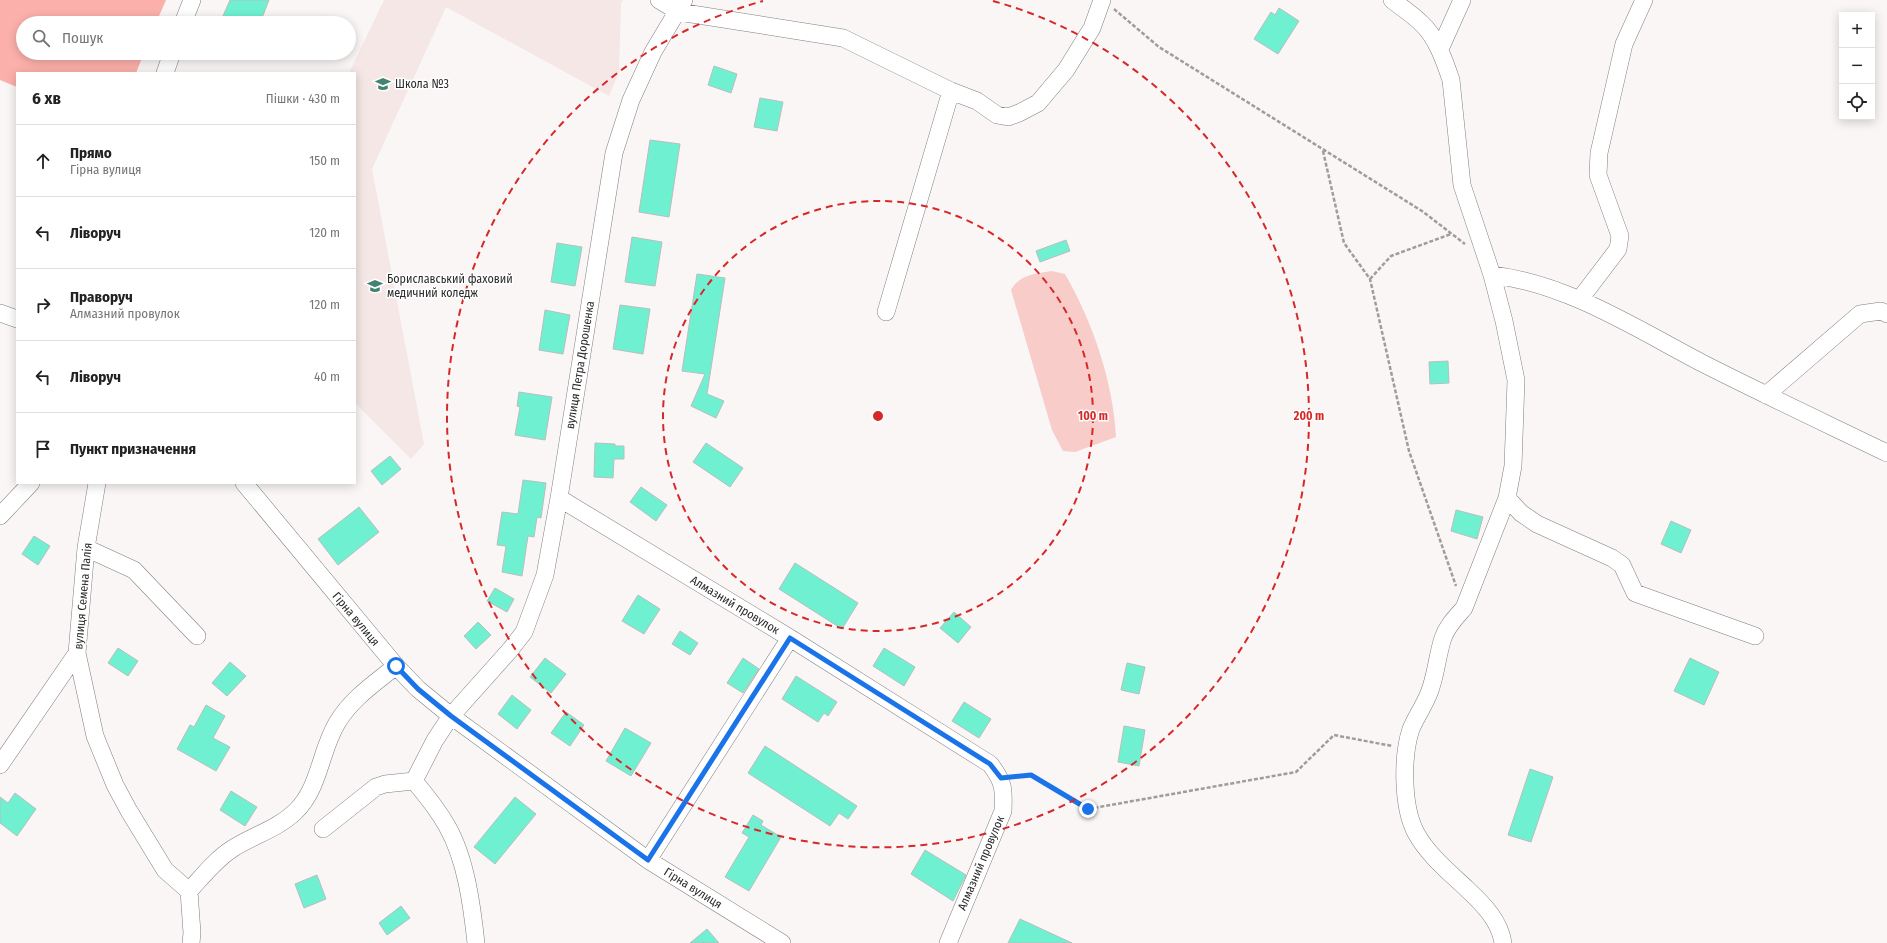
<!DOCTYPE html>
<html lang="uk">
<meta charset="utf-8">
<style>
body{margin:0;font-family:"Fira Sans Condensed",sans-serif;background:#f6f6f6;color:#222}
.controls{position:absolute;right:12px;top:12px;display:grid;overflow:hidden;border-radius:0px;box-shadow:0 2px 10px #0003}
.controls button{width:36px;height:36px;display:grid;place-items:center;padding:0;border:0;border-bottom:1px solid #e0e0e0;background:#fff;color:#222;font:20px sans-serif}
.stop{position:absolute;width:12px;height:12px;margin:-9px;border:3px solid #1a73e8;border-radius:50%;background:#fff}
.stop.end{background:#1a73e8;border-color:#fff;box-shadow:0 1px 4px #0008}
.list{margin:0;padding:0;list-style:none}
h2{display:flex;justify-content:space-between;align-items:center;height:52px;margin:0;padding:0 16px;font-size:17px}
h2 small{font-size:13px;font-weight:400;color:#767676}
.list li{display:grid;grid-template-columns:26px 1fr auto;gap:12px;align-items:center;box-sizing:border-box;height:72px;padding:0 16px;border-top:1px solid #e0e0e0}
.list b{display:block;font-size:15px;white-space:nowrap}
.list p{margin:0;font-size:13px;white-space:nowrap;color:#767676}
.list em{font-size:13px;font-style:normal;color:#767676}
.icon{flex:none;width:22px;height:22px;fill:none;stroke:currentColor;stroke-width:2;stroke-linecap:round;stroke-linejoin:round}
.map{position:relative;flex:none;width:1887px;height:943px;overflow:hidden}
.search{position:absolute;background:#fff;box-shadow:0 2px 10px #0003;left:16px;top:16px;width:340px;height:44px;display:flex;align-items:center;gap:10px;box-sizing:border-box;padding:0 14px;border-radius:22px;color:#767676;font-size:15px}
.panel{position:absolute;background:#fff;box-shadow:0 2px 10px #0003;left:16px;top:72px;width:340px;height:412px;border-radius:0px}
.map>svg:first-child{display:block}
</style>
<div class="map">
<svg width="1887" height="943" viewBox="0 0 1887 943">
<rect width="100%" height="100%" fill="#f9f6f5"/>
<path fill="#f4e7e6" d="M 384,0 L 623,0 L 621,3 L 619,72 L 609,96 L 446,7 L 372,169 L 424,444 L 411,459 L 355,403 L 355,73 L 349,73 Z"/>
<path fill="#fcb0ab" d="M 0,0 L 166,0 L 156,23 L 23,23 L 23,53 L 144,53 L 136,73 L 17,73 L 17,87 L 0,80 Z"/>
<path fill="#f8ccc9" d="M 1052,271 L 1065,274 C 1093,323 1113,381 1116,437 L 1075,452 L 1063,451 L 1052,430 L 1011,290 C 1020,274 1035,274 1052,271 Z"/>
<path fill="#6ff1d1" stroke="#babdbc" d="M 230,0 L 269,0 L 260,23 L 242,23 L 223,16 Z
M 1279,8 L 1299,21 L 1278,54 L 1254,39 L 1271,12 L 1275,15 Z
M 714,66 L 737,74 L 731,93 L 708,85 Z
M 760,98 L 783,102 L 777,131 L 754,127 Z
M 650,140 L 680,144 L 669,217 L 639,212 Z
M 632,237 L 662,242 L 655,286 L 625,282 Z
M 1066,240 L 1070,251 L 1040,262 L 1036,251 Z
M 557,243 L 582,247 L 575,286 L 551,282 Z
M 697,274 L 725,278 L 707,394 L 724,401 L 716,418 L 691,406 L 705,374 L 682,371 Z
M 620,305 L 650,309 L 643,354 L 613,349 Z
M 545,310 L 570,315 L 563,354 L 539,350 Z
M 1448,361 L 1449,383 L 1430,384 L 1429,362 Z
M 519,392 L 552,397 L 545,440 L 515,435 L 520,407 L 517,406 Z
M 595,443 L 615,444 L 615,446 L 624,446 L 624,459 L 614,459 L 613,478 L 594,477 Z
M 706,443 L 743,468 L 730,487 L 693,462 Z
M 390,456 L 401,469 L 382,485 L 371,471 Z
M 523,480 L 546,483 L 541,518 L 537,517 L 534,537 L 528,536 L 522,576 L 502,572 L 506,546 L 497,545 L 502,512 L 518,514 Z
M 641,487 L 667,505 L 656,521 L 630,502 Z
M 359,507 L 379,532 L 338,565 L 318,539 Z
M 1456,510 L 1483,517 L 1477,539 L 1451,531 Z
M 1671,521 L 1691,530 L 1681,553 L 1661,544 Z
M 34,536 L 50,546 L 38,565 L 22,554 Z
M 795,563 L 858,603 L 842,629 L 779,589 Z
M 495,588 L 514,599 L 507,612 L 487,601 Z
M 638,595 L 660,609 L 644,634 L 622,621 Z
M 954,612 L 971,627 L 958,643 L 940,628 Z
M 478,622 L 491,635 L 476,649 L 464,636 Z
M 680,631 L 698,643 L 690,655 L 672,644 Z
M 118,648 L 138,661 L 128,676 L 108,663 Z
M 884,648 L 915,667 L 904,686 L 873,666 Z
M 545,658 L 566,674 L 551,693 L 530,677 Z
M 743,658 L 759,669 L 743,693 L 727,683 Z
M 1690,658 L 1719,672 L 1704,705 L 1674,691 Z
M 230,662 L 246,676 L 227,696 L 212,683 Z
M 1127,663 L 1145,667 L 1139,694 L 1121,690 Z
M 796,676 L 837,702 L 828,716 L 824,713 L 818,722 L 782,699 Z
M 512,695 L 531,710 L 517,729 L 498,714 Z
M 964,702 L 991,719 L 979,738 L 952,721 Z
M 206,705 L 225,716 L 213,738 L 230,747 L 216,771 L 177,749 L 190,725 L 194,727 Z
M 566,712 L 584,725 L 570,746 L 551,733 Z
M 1124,726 L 1145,730 L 1139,766 L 1118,762 Z
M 625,728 L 651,743 L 631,776 L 606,761 Z
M 765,746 L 857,806 L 848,819 L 839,813 L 830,826 L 748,773 Z
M 1530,769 L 1553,777 L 1531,842 L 1508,835 Z
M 231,791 L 257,807 L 245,826 L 220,810 Z
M 15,793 L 36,809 L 17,836 L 0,823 L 0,797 L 8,803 Z
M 515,797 L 536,814 L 495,864 L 474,847 Z
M 753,815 L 763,821 L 761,825 L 781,837 L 749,891 L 725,877 L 749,837 L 742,833 Z
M 925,850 L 966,875 L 953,901 L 911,874 Z
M 317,875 L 326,899 L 304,908 L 295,884 Z
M 401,906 L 410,918 L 387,935 L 379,923 Z
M 1020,919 L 1072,943 L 1008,943 Z
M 707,929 L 719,943 L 690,943 Z"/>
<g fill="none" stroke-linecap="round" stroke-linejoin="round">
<g stroke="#817e7e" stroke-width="18">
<path id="minor" d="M 659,0 L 679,12 L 843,38 L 951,91 L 977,101 L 997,115 L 1008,117 L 1019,113 L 1038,103 L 1066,70 L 1092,28 L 1102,0
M 1392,0 C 1401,7 1412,14 1421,23 C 1436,36 1445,62 1451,80 L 1462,185 L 1492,275 L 1504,321 L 1516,380 L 1513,466 L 1507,498 L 1464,608 C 1456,617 1447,626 1443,638 C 1437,656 1436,676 1429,693 C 1424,706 1416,717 1411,729 C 1402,756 1402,807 1416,833 C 1428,855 1449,872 1467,889 C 1483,904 1500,921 1503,943
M 183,23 L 192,0
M 1440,49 L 1462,0
M 165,73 L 172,53
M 1492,275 C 1566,283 1637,329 1702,363 C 1763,394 1825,423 1887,453
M 1580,299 L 1618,249 L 1620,236 L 1598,175 L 1599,153 L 1624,44 L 1644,0
M 886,312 L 951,91
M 0,313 L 17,319
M 1766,395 L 1860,314 L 1881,311 L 1887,314
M 97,483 L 86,548 L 77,653 L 95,736 L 115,785 L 129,811 L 165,870 L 189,891 L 192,933 L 191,943
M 244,483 L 396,666 L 418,689 L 451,716 L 648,860 L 782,943
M 559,498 L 790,638 L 990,764 C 1004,782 1004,789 1003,811 L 948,943
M 1507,498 L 1521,513 L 1537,524 L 1612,558 L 1622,565 L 1635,593 L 1755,636
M 0,516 L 31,483
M 86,548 L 134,570 L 197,636
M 0,765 L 77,653
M 414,781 C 426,795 438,810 447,826 C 466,859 472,906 476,943
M 323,829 L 376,787 L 385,784 L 414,781 L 435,740 L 451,716 L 510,650 L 524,632 L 545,575 L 559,498 L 614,153 L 631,100 L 653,52 L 684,0
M 648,860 L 790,638
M 189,891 C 202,877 216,859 232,849 C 252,836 277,829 295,812 C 320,788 320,751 337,723 C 351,699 375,683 396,666"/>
</g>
<path stroke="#9f9d9c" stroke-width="2.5" stroke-dasharray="4 2" stroke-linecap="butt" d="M 1114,9 L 1159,47 L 1422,211 L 1465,244
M 1323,151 L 1344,243 L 1370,279 L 1409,451 L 1456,586
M 1370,279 L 1391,256 L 1451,234
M 1014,777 L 1031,775 L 1088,809 L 1296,772 L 1334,735 L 1392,746"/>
<use href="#minor" stroke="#fff" stroke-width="17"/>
</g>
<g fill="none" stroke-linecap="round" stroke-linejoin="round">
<path stroke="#1a73e8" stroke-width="5" d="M 396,666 L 418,689 L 451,716 L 648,860 L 790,638 L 990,764 L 1001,778 L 1031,775 L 1088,809"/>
</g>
<g fill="none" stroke="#d62828" stroke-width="2" stroke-dasharray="7 5">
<circle cx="878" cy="416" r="215"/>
<path d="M993 1A431 431 0 1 1 763 1"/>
</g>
<defs>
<g id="school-bare" transform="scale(1.2)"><path d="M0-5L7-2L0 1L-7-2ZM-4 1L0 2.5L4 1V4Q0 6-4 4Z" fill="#438372" stroke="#fff" stroke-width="2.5" paint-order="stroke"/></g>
<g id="university-bare" transform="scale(1.2)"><path d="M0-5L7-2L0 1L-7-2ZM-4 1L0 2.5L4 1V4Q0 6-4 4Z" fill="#438372" stroke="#fff" stroke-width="2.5" paint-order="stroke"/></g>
</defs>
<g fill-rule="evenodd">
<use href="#school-bare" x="383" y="84"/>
<use href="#university-bare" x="375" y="286"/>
</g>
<g text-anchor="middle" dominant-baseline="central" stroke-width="3" stroke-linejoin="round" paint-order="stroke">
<g font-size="12" fill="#2c2b2b" stroke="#fff" text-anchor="start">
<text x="395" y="84">Школа №3</text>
<text x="387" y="279">Бориславський фаховий<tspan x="387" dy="14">медичний коледж</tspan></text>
</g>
<g font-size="12" fill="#2c2b2b" stroke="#fff">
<text transform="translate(580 365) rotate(-81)">вулиця Петра Дорошенка</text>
<text transform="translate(83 596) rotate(-85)">вулиця Семена Палія</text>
<text transform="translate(735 605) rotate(31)">Алмазний провулок</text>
<text transform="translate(356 619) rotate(50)">Гірна вулиця</text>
<text transform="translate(981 863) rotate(-67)">Алмазний провулок</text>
<text transform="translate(693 888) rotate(32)">Гірна вулиця</text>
</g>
</g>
<circle cx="878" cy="416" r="6" fill="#d62828" stroke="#fff" stroke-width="2"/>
<g font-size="12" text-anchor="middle" font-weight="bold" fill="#d62828" stroke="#fff" stroke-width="3" stroke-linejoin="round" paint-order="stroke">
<text x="1093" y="420">100 m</text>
<text x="1309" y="420">200 m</text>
</g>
</svg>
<div class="controls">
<button>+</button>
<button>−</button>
<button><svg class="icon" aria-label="locate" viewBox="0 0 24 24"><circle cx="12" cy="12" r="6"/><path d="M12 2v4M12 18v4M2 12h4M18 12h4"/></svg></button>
</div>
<div class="stop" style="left:396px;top:666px"></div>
<div class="stop end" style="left:1088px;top:809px"></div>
<div class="search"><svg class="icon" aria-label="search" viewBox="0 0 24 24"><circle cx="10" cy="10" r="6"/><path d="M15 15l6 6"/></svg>Пошук</div>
<section class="panel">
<h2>6 хв<small>Пішки · 430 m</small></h2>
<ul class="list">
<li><svg class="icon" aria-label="ahead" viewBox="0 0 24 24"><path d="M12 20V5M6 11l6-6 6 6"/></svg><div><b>Прямо</b><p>Гірна вулиця</p></div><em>150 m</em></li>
<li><svg class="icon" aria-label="left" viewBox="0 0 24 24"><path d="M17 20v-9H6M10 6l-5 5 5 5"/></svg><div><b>Ліворуч</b></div><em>120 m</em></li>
<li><svg class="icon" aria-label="right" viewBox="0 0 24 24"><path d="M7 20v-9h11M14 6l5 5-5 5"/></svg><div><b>Праворуч</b><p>Алмазний провулок</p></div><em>120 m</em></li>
<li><svg class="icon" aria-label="left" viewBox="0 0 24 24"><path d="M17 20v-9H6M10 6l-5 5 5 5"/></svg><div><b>Ліворуч</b></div><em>40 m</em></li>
<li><svg class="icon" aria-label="arrive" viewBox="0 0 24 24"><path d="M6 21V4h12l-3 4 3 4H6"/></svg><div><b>Пункт призначення</b></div></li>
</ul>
</section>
</div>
